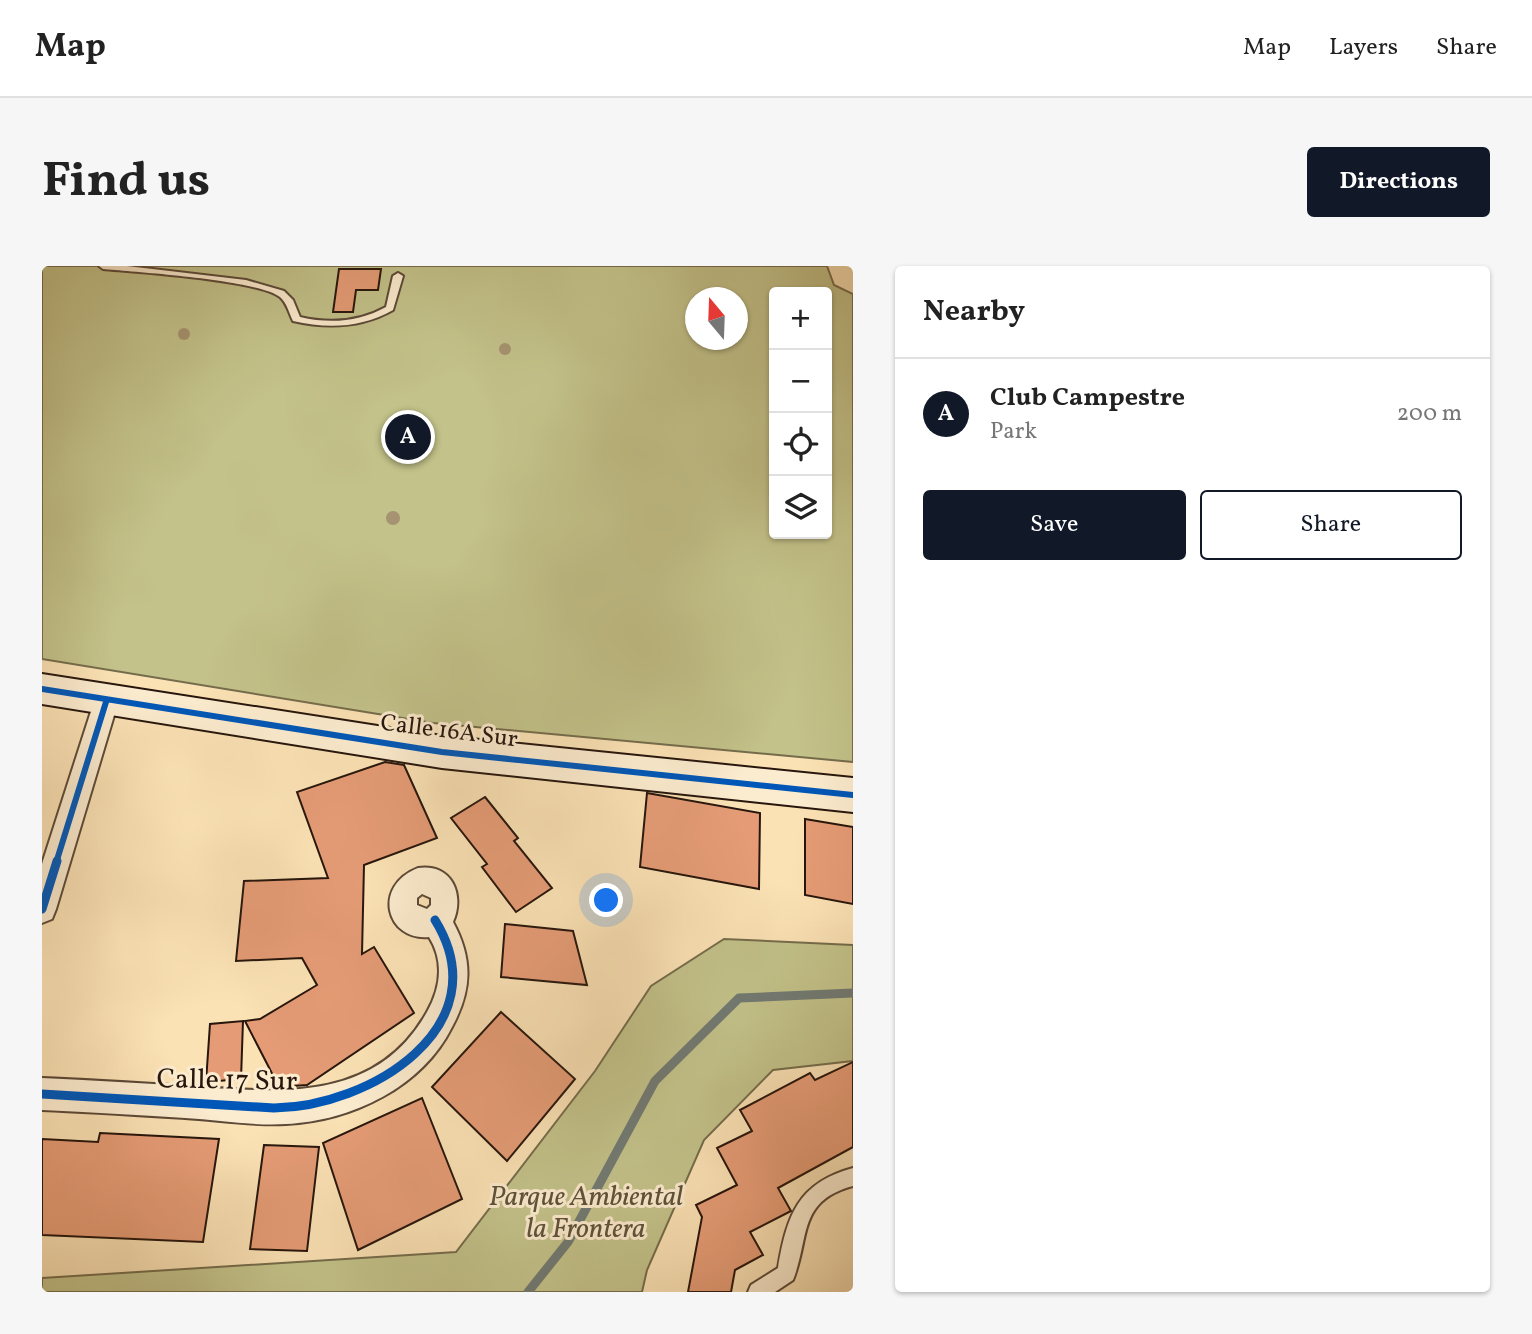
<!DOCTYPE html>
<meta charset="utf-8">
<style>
body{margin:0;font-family:Vollkorn,serif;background:#f6f6f6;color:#222}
.controls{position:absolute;right:21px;top:21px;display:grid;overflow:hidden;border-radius:7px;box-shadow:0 2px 5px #0004}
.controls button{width:63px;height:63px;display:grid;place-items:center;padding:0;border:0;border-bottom:2px solid #e0e0e0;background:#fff;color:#222;font:35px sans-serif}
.compass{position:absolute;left:643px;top:21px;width:63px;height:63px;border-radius:50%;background:#fff;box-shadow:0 2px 5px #0004;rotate:341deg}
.you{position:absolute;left:565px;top:635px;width:24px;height:24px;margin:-18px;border:5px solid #fff;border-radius:50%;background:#1a73e8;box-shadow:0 0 0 10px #1a73e833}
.badge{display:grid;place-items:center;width:46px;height:46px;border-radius:50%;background:#111827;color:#fff;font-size:23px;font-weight:700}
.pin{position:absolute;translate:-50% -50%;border:4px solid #fff;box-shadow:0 2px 7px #0006}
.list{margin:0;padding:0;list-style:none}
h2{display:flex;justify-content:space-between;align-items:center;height:91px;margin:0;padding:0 28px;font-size:30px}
h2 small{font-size:23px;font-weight:400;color:#767676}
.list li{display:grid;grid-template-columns:46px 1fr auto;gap:21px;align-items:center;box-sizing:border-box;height:112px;padding:0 28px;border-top:2px solid #e0e0e0}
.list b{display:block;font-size:26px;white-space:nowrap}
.list p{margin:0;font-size:23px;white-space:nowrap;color:#767676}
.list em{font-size:23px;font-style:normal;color:#767676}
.actions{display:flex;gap:14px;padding:21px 28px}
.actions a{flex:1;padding:16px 0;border:2px solid #111827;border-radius:7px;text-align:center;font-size:24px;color:#111827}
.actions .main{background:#111827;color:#fff}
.icon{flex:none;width:38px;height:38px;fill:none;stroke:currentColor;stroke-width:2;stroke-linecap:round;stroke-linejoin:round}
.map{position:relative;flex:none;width:811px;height:1026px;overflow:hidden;border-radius:7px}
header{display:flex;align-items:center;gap:42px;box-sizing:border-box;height:98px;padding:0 35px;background:#fff;border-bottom:2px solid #e0e0e0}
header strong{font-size:33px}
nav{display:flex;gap:38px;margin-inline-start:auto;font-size:24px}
.intro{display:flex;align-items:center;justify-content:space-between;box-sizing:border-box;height:168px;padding:0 42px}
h1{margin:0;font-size:49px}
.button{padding:18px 32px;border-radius:7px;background:#111827;color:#fff;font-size:24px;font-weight:700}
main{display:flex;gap:42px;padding:0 42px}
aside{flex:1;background:#fff;border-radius:7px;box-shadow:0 2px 5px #0004}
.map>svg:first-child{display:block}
</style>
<header>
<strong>Map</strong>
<nav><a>Map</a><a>Layers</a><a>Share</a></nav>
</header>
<div class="intro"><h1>Find us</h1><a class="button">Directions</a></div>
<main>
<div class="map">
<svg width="811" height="1026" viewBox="0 0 811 1026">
<rect width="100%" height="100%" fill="#fbe2b5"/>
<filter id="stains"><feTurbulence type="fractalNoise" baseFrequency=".00286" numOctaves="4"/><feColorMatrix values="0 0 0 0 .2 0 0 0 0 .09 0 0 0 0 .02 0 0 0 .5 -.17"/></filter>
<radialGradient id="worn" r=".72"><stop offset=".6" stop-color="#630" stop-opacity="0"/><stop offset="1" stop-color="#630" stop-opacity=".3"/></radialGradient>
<path fill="#c3c28a" stroke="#756c4c" stroke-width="2" fill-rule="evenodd" d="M 0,0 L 785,0 L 792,19 L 811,28 L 811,496 L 391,457 L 0,393 ZM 732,26 L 785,26 L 785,268 L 732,268 ZM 654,32 L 696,32 L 696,74 L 654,74 Z
M 682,673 L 811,679 L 811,795 L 731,804 L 662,874 L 605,1004 L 600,1026 L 0,1026 L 0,1012 L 414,986 L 553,805 L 609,720 Z"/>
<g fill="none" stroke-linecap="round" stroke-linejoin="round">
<path stroke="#717a73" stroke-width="9" d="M 486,1026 L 526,976 L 613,815 L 697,732 L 811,727"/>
</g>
<path fill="#e59c76" stroke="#27160d" stroke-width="2" d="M 297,3 L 339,3 L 336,24 L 314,24 L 311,46 L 291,46 Z
M 343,496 L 362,499 L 395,572 L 322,599 L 320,688 L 332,681 L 372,747 L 265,819 L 237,821 L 203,755 L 218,753 L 275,719 L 260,692 L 194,695 L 202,615 L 286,612 L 255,526 Z
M 605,527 L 718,547 L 717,623 L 598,601 Z
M 443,531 L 476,572 L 472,575 L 510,622 L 474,646 L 440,601 L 445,598 L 409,552 Z
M 763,553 L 811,561 L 811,638 L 763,629 Z
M 463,658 L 531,665 L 545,719 L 459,711 Z
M 459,746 L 533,813 L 465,895 L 390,821 Z
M 201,755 L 199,813 L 164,816 L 168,758 Z
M 811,796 L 811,881 L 736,922 L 749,945 L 708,966 L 721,989 L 693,1004 L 689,1026 L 646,1026 L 660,951 L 654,939 L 695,919 L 675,882 L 710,865 L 698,844 L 768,807 L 773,814 Z
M 380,832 L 420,933 L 316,984 L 281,877 Z
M 58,867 L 177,873 L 161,976 L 0,969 L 0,873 L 56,876 Z
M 222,879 L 277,881 L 265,985 L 208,983 Z"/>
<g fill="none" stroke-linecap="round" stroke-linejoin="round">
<g stroke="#5c4937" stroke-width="4">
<path id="lane" d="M 57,0 L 85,0 L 204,14 L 242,25 L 251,34 L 258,51 C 288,58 317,56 344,41 L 351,10 L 356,7 L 361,10 L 351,44 C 319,62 286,63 251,55 C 247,47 245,37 238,31 C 217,14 94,6 61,3 Z
M 811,902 L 811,920 C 755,935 768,972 751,1014 L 733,1026 L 706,1026 L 709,1019 L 736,1002 C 745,949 756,917 811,902 Z"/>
</g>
<g stroke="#5c4937" stroke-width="4">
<path id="street" d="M 64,426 L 73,429 L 76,436 L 14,643 L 10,653 L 0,657 L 0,598 L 52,436 L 55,429 Z
M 376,602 C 410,597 423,629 411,656 C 431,693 430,724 410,761 C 380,821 310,855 244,858 C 210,860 176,854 143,852 C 95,849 48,846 0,844 L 0,812 C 48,814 96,817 143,820 C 234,826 333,839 385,746 C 399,721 402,695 387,671 C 344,675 330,620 376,602 ZM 380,628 L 389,632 L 389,639 L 385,643 L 375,639 L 375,632 Z"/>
</g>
<g stroke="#27160d" stroke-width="4">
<path id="secondary" d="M 0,408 L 400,470 L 811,512 L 811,546 L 400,502 L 0,438 Z"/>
</g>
<use href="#lane" fill="#fceccf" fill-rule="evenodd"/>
<use href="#street" fill="#fceccf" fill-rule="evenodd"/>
<use href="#secondary" fill="#fceccf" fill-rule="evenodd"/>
<g stroke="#fceccf" stroke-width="10">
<path id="cycleway-far1" d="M 0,423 L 400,486 L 811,529
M 14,597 L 64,436"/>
</g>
<g stroke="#fceccf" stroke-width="13">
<path id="cycleway" d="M 0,643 L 15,595
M 0,828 L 232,842 C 327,841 459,761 393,654"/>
</g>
<use href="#cycleway-far1" stroke="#0057b8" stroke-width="6"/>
<use href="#cycleway" stroke="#0057b8" stroke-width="9"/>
</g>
<g fill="#a59371">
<circle cx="142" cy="68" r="6"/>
<circle cx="463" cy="83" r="6"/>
<circle cx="351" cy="252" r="7"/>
</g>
<g text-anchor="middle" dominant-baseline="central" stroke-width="6" stroke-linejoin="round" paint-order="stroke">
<g font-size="24" fill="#27160d" stroke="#fceccf">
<text transform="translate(407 466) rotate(7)">Calle 16A Sur</text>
</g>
<g font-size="28" fill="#27160d" stroke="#fceccf">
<text transform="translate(185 815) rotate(1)">Calle 17 Sur</text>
</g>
<g font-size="28" font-style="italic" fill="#5e5239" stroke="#fceccf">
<text x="544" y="931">Parque Ambiental<tspan x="544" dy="32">la Frontera</tspan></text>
</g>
</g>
<rect width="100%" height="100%" filter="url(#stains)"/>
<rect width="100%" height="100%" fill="url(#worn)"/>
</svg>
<div class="controls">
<button>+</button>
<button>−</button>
<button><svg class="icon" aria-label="locate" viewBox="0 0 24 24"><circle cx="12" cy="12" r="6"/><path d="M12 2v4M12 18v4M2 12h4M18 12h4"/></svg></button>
<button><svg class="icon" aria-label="layers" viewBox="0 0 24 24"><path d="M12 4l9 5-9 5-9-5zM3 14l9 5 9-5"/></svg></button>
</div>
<svg class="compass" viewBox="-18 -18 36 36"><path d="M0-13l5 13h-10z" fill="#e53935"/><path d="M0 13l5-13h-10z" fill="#767676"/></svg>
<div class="you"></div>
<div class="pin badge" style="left:366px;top:171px">A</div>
</div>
<aside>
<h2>Nearby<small></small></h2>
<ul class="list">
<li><span class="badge">A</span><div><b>Club Campestre</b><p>Park</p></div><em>200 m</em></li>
</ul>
<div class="actions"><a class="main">Save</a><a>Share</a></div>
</aside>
</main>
